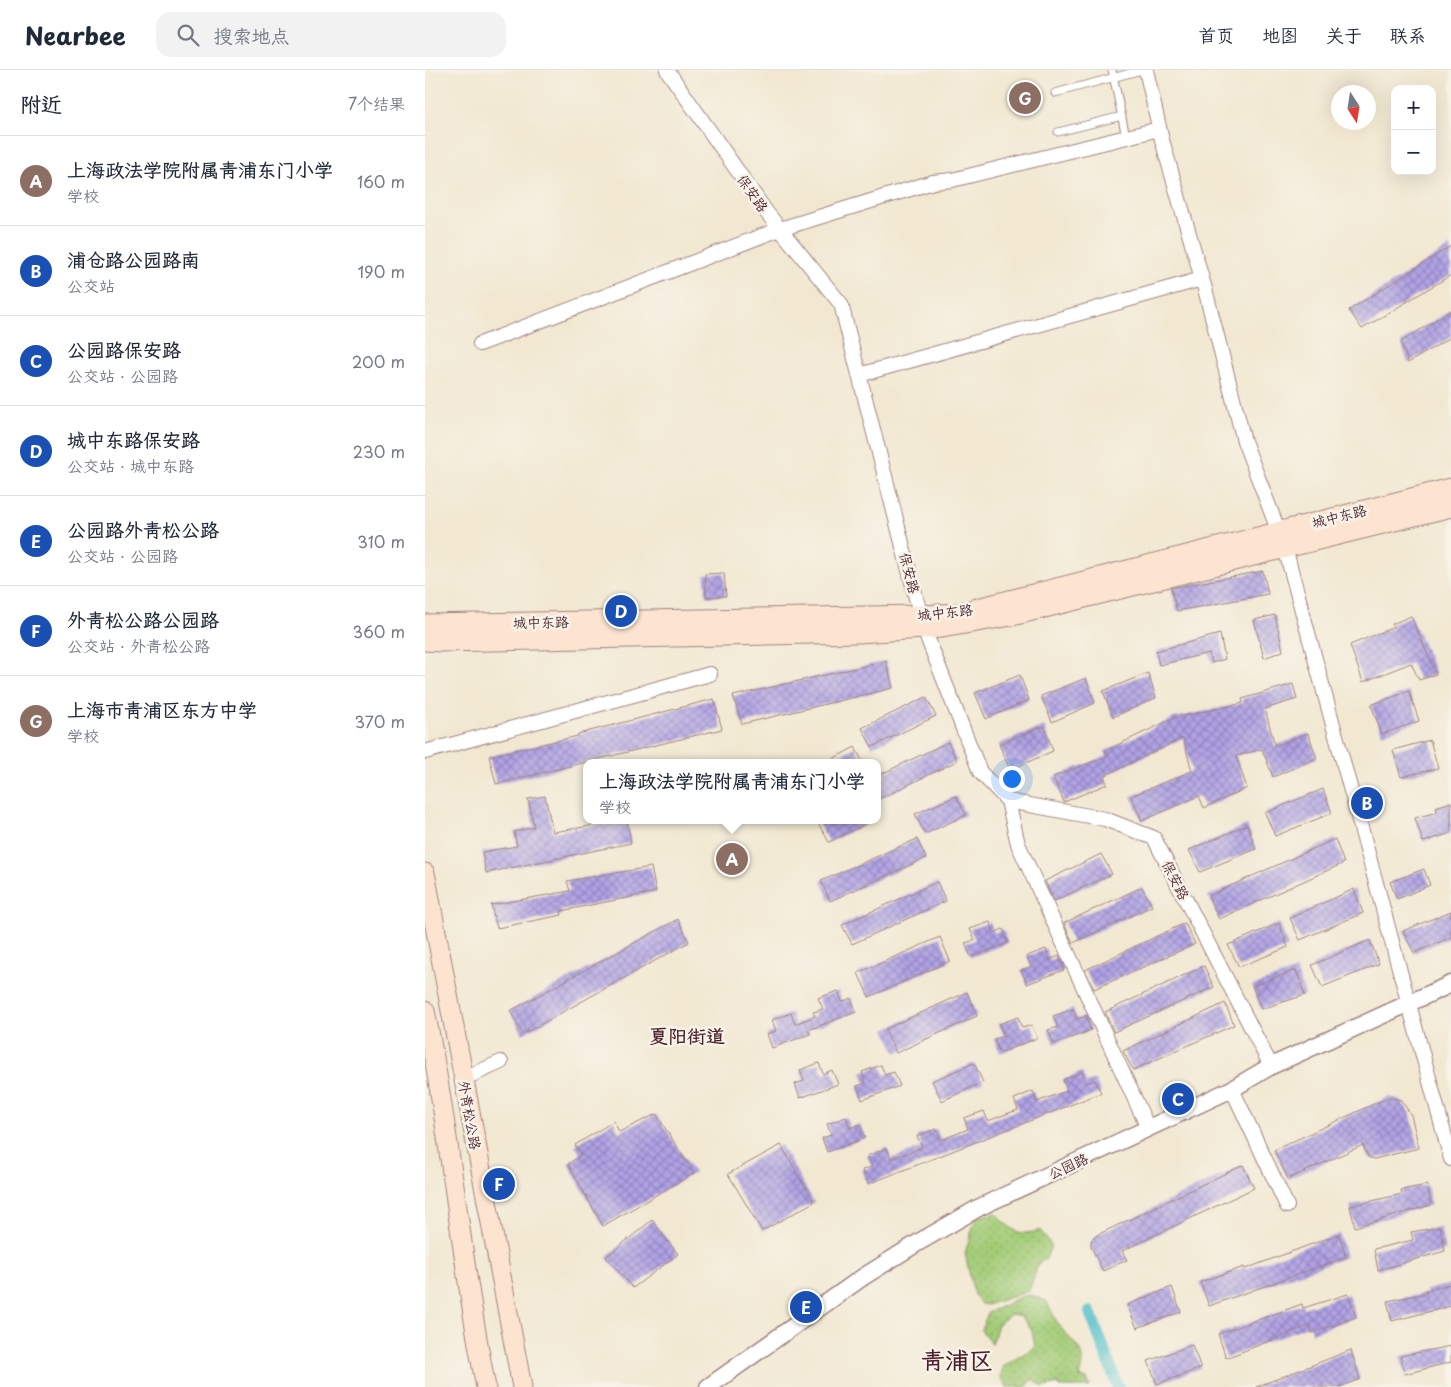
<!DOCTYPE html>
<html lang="zh">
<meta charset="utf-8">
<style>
body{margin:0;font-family:"Playpen Sans","LXGW WenKai TC",sans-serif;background:#f2f2f3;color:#1f2937}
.controls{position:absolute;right:15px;top:15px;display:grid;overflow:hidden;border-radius:10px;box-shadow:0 5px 20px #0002}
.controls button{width:45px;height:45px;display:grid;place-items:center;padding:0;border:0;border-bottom:1px solid #e0e1e3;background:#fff;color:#1f2937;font:25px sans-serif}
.compass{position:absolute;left:906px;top:15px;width:45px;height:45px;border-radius:50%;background:#fff;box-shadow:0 5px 20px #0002;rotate:168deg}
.you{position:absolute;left:586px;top:708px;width:18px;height:18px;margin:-12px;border:4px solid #fff;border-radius:50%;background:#1a73e8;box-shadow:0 0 0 8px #1a73e833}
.badge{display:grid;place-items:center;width:32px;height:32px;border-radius:50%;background:#1f6fb2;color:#fff;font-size:16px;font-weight:700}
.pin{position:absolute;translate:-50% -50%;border:2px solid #fff;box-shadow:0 1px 5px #0006}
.popup{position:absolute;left:158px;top:689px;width:298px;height:65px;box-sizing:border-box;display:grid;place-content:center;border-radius:10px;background:#fff;filter:drop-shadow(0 1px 4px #0005);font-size:16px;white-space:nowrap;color:#747a83}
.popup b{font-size:19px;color:#1f2937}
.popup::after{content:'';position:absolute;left:50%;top:100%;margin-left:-10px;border:10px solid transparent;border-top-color:#fff}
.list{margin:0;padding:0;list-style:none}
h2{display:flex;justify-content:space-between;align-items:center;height:65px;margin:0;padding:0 20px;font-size:21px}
h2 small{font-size:16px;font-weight:400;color:#747a83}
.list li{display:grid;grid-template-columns:32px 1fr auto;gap:15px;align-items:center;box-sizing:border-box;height:90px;padding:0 20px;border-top:1px solid #e0e1e3}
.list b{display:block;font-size:19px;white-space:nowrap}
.list p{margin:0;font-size:16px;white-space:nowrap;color:#747a83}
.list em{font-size:16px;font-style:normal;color:#747a83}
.icon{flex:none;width:28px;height:28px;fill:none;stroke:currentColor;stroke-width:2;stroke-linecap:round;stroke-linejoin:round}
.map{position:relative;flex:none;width:1026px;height:1317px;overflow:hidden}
header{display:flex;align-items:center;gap:30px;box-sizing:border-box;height:70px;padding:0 25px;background:#fff;border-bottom:1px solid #e0e1e3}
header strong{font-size:24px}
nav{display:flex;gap:28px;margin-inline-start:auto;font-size:18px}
.search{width:350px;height:45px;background:#f2f2f3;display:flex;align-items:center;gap:12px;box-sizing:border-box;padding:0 18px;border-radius:15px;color:#747a83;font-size:19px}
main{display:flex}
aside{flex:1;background:#fff}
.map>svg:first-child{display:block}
</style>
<header>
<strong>Nearbee</strong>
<div class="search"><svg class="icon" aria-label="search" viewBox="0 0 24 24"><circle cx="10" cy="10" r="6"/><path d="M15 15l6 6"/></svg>搜索地点</div>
<nav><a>首页</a><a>地图</a><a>关于</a><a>联系</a></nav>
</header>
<main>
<aside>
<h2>附近<small>7个结果</small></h2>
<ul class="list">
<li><span class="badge" style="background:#8d6e63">A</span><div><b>上海政法学院附属青浦东门小学</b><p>学校</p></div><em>160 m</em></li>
<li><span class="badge" style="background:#1a4fb4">B</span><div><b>浦仓路公园路南</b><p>公交站</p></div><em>190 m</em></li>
<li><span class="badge" style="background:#1a4fb4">C</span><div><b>公园路保安路</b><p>公交站 · 公园路</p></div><em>200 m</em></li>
<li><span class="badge" style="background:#1a4fb4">D</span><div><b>城中东路保安路</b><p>公交站 · 城中东路</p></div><em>230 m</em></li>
<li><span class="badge" style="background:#1a4fb4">E</span><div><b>公园路外青松公路</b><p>公交站 · 公园路</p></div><em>310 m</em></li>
<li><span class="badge" style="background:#1a4fb4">F</span><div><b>外青松公路公园路</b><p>公交站 · 外青松公路</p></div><em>360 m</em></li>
<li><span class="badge" style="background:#8d6e63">G</span><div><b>上海市青浦区东方中学</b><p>学校</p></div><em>370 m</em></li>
</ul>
</aside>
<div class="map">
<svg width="1026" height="1317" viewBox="0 0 1026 1317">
<defs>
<pattern id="grass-dots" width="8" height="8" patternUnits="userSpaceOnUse" patternTransform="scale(1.25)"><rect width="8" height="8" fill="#a3cc77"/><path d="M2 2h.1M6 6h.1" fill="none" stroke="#8eaf67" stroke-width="1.8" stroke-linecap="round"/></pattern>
<pattern id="building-cross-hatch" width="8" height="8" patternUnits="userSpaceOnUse" patternTransform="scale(1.25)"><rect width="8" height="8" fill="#b0a2e5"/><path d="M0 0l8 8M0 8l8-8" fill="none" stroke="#9183ba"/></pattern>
</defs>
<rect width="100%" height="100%" fill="#f7f3e8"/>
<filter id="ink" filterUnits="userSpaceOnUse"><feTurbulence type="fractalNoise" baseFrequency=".02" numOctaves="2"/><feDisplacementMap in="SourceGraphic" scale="10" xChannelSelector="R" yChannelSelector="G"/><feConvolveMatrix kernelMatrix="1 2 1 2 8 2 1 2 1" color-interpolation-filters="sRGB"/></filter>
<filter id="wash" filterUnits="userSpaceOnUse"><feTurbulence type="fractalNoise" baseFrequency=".0096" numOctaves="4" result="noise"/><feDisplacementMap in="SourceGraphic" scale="20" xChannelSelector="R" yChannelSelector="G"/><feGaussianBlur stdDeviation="1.12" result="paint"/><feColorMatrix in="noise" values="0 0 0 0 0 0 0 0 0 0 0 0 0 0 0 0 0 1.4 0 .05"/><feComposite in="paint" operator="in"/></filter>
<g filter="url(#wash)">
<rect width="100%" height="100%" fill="#f2e8d2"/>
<path fill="url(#grass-dots)" stroke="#767651" d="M 571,1143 C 587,1159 591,1168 615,1160 L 626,1175 L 621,1189 L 614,1192 L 604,1221 L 562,1235 L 556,1234 L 549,1225 L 540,1183 L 551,1147 Z
M 606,1225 L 621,1231 C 627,1240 630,1251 637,1259 C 653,1279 662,1279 654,1307 L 662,1309 L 665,1317 L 635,1317 L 634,1314 L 618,1317 L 608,1309 L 601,1317 L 582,1317 L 575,1306 L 579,1296 L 610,1277 L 607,1261 L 596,1246 L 586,1244 L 573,1254 L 567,1274 L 556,1260 L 564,1241 C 581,1238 586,1227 606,1225 Z"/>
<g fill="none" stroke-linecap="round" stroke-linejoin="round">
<path stroke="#52bfcb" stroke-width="12" d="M 665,1242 L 693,1317"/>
</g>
<g id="blocks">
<path fill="url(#building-cross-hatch)" d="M 1026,176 L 1026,205 L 937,259 L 924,240 Z
M 1026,240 L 1026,267 L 983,293 L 976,272 Z
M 838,501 L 843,524 L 752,541 L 746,518 Z
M 299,503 L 301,526 L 281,527 L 280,504 Z
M 850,545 L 858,581 L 839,588 L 829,550 Z
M 986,546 L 1011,604 L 994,610 L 986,593 L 938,612 L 925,575 L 969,557 L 967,554 Z
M 795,564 L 800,589 L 787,593 L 784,583 L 734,595 L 731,581 Z
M 461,591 L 468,618 L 317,654 L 308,626 Z
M 723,603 L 731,628 L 688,647 L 678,621 Z
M 595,605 L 604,630 L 561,649 L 550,623 Z
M 661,608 L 670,633 L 627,652 L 616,626 Z
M 868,614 L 872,629 L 840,639 L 850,676 L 883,663 L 892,688 L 848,707 L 837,679 L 811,686 L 822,718 L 779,738 L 774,726 L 717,751 L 706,726 L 767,701 L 758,668 L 679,706 L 682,714 L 639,732 L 628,707 L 682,686 L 680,681 L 749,648 L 818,633 L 817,629 Z
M 984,621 L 994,651 L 957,664 L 946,635 Z
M 501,627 L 511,646 L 447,677 L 437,658 Z
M 289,629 L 297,659 L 71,714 L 64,686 L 153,666 L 153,664 Z
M 619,656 L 628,681 L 585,700 L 574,674 Z
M 1005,670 L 1013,698 L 976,707 L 968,680 Z
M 523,672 L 532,691 L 452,730 L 452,706 Z
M 430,677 L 438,693 L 400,693 Z
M 898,719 L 907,743 L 850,766 L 840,743 Z
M 120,726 L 128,762 L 202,750 L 206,773 L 61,803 L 57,782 L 92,776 L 89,762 L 109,757 L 103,729 Z
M 531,726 L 541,745 L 500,764 L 490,744 Z
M 1026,732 L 1026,763 L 998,772 L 990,748 L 1012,742 L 1011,737 Z
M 400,750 L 449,750 L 404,772 L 393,753 Z
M 822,755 L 831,779 L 775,802 L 764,780 Z
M 492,769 L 501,788 L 405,831 L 396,811 Z
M 910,769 L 919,793 L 794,849 L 783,826 Z
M 676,784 L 687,804 L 629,831 L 620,811 Z
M 226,797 L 231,822 L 136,841 L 137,845 L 72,858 L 66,835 L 145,821 L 142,811 Z
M 999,799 L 1005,815 L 972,829 L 965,812 Z
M 512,812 L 521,831 L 427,874 L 417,855 Z
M 717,817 L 727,836 L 648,873 L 639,853 Z
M 929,819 L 938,843 L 875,870 L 865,848 Z
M 1026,841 L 1026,867 L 989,883 L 978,861 Z
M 253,849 L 264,872 L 98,964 L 85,941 Z
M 565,852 L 569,863 L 578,859 L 583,873 L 546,887 L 540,873 L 550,870 L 545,859 Z
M 760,853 L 770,874 L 669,919 L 660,900 Z
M 854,853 L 863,877 L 814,897 L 803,875 Z
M 515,867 L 525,891 L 444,927 L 433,903 Z
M 945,870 L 954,894 L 897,917 L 887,895 Z
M 621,879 L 625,890 L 634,886 L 639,900 L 602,914 L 596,900 L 606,897 L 602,886 Z
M 779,896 L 789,917 L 689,962 L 680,942 Z
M 871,900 L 880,925 L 836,939 L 827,916 Z
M 413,921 L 417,932 L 426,928 L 431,942 L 383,960 L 385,964 L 347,978 L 342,964 L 351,961 L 347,950 L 366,943 L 370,954 L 390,946 L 388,942 L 398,939 L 393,928 Z
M 542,922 L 552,946 L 471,983 L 460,959 Z
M 800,933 L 809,955 L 708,1000 L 698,981 Z
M 648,939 L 652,949 L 661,946 L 666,960 L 629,974 L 623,960 L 633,957 L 628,946 Z
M 593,947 L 597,958 L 607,955 L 612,968 L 575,983 L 569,969 L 579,966 L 574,954 Z
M 394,993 L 398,1004 L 407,1000 L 413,1014 L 375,1028 L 370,1014 L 379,1011 L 375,1000 Z
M 549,993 L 558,1012 L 517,1031 L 507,1011 Z
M 456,995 L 460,1005 L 469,1002 L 475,1016 L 437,1030 L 432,1016 L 441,1013 L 437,1002 Z
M 657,1002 L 661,1013 L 670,1010 L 676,1023 L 443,1114 L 437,1100 L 447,1097 L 442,1086 L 462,1078 L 466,1089 L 488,1081 L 497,1077 L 492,1066 L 511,1059 L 516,1070 L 543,1059 L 539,1048 L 559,1041 L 563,1051 L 584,1043 L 593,1040 L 589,1029 L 608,1021 L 612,1032 L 633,1024 L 642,1021 L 638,1010 Z
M 964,1027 L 976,1030 L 986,1045 L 994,1078 L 949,1089 L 943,1087 L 938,1075 L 863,1109 L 849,1080 Z
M 231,1044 L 269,1103 L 178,1156 L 143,1094 L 156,1085 L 150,1075 L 189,1051 L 194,1062 Z
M 421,1047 L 425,1058 L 435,1054 L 440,1068 L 402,1082 L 397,1068 L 406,1065 L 402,1054 Z
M 356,1075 L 389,1132 L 337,1161 L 303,1104 Z
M 818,1095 L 829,1118 L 697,1181 L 702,1190 L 678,1201 L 666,1177 L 666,1171 L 672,1165 Z
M 1002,1115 L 1006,1135 L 930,1157 L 925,1136 L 977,1124 L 976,1120 Z
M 227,1150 L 253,1184 L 208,1218 L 181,1187 Z
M 1015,1157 L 1020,1181 L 953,1200 L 949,1179 L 988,1170 L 986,1162 Z
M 914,1164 L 921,1187 L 784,1236 L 775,1212 L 819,1197 L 820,1199 Z
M 1026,1214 L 1026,1236 L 967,1251 L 962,1231 L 1002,1223 L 1001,1220 Z
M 747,1217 L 756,1242 L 712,1258 L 702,1235 Z
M 923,1224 L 931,1247 L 887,1263 L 885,1255 L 801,1288 L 793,1264 L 877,1234 L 878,1238 Z
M 767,1275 L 776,1298 L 732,1314 L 723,1291 Z
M 1026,1276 L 1026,1292 L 980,1304 L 975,1286 Z
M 926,1280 L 935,1309 L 914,1317 L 831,1317 Z"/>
</g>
</g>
<g filter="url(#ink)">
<use href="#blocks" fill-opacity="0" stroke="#9e847e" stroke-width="1"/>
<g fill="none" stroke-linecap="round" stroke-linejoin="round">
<g stroke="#9e847e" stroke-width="9">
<path id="service" d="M 687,0 L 701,67
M 630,23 L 717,0
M 633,62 L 697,46"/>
</g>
<g stroke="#9e847e" stroke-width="16">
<path id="minor" d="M 242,0 L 342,143 L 416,234 L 499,559 L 555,702 L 583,731 L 680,749 L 729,768 L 846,996
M 721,0 L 737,70 L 780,219 L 819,371 L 860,478 L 1026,1089
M 55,274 L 355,159 L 508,112 L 527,110 L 734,59
M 434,305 L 777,209
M 0,682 L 285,604
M 583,731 L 593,774 L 723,1058
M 38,1009 L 76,992
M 807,1019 L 862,1136"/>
</g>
<g stroke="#9e847e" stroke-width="19">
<path id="tertiary" d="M 283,1317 L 438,1207 L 494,1172 L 555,1137 L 807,1019 L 846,996 L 1026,914"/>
</g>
<g stroke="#9e847e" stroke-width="21">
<path id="secondary" d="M 0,554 L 496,545 L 533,543 L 1026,418
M 0,571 L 16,572 L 432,563 L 517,558 L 587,546 L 1026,437
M 0,803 L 97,1317
M 0,941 C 26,1066 36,1193 61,1317"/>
</g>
<use href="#service" stroke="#fff" stroke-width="7"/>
<use href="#minor" stroke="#fff" stroke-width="14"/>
<use href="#tertiary" stroke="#fff" stroke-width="16"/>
<use href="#secondary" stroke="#fde4d0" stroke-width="19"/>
</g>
</g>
<g text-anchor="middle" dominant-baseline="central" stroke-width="5" stroke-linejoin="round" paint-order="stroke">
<g font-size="14" fill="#4a1f2b" stroke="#f7f3e8">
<text transform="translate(328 123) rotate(55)">保安路</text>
<text transform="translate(914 446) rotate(-14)">城中东路</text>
<text transform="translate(485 503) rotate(76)">保安路</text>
<text transform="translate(520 542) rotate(-6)">城中东路</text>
<text transform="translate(116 552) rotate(-1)">城中东路</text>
<text transform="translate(751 810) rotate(63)">保安路</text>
<text transform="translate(45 1045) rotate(80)">外青松公路</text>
<text transform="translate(643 1096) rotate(-25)">公园路</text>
</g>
<g font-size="19" font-weight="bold" fill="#4a1f2b" stroke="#f7f3e8">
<text x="262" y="965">夏阳街道</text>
</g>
<g font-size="24" font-weight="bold" fill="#4a1f2b" stroke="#f7f3e8">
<text x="532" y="1289">青浦区</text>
</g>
</g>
</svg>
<div class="controls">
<button>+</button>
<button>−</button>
</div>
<svg class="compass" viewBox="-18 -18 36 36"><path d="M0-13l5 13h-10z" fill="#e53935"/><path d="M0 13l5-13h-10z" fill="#747a83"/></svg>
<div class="you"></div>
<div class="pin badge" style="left:307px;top:789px;background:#8d6e63">A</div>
<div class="popup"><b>上海政法学院附属青浦东门小学</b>学校</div>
<div class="pin badge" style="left:942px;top:733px;background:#1a4fb4">B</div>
<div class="pin badge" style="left:753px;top:1029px;background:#1a4fb4">C</div>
<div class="pin badge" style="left:196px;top:541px;background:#1a4fb4">D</div>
<div class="pin badge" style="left:381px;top:1237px;background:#1a4fb4">E</div>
<div class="pin badge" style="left:74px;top:1114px;background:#1a4fb4">F</div>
<div class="pin badge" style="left:600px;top:28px;background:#8d6e63">G</div>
</div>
</main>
